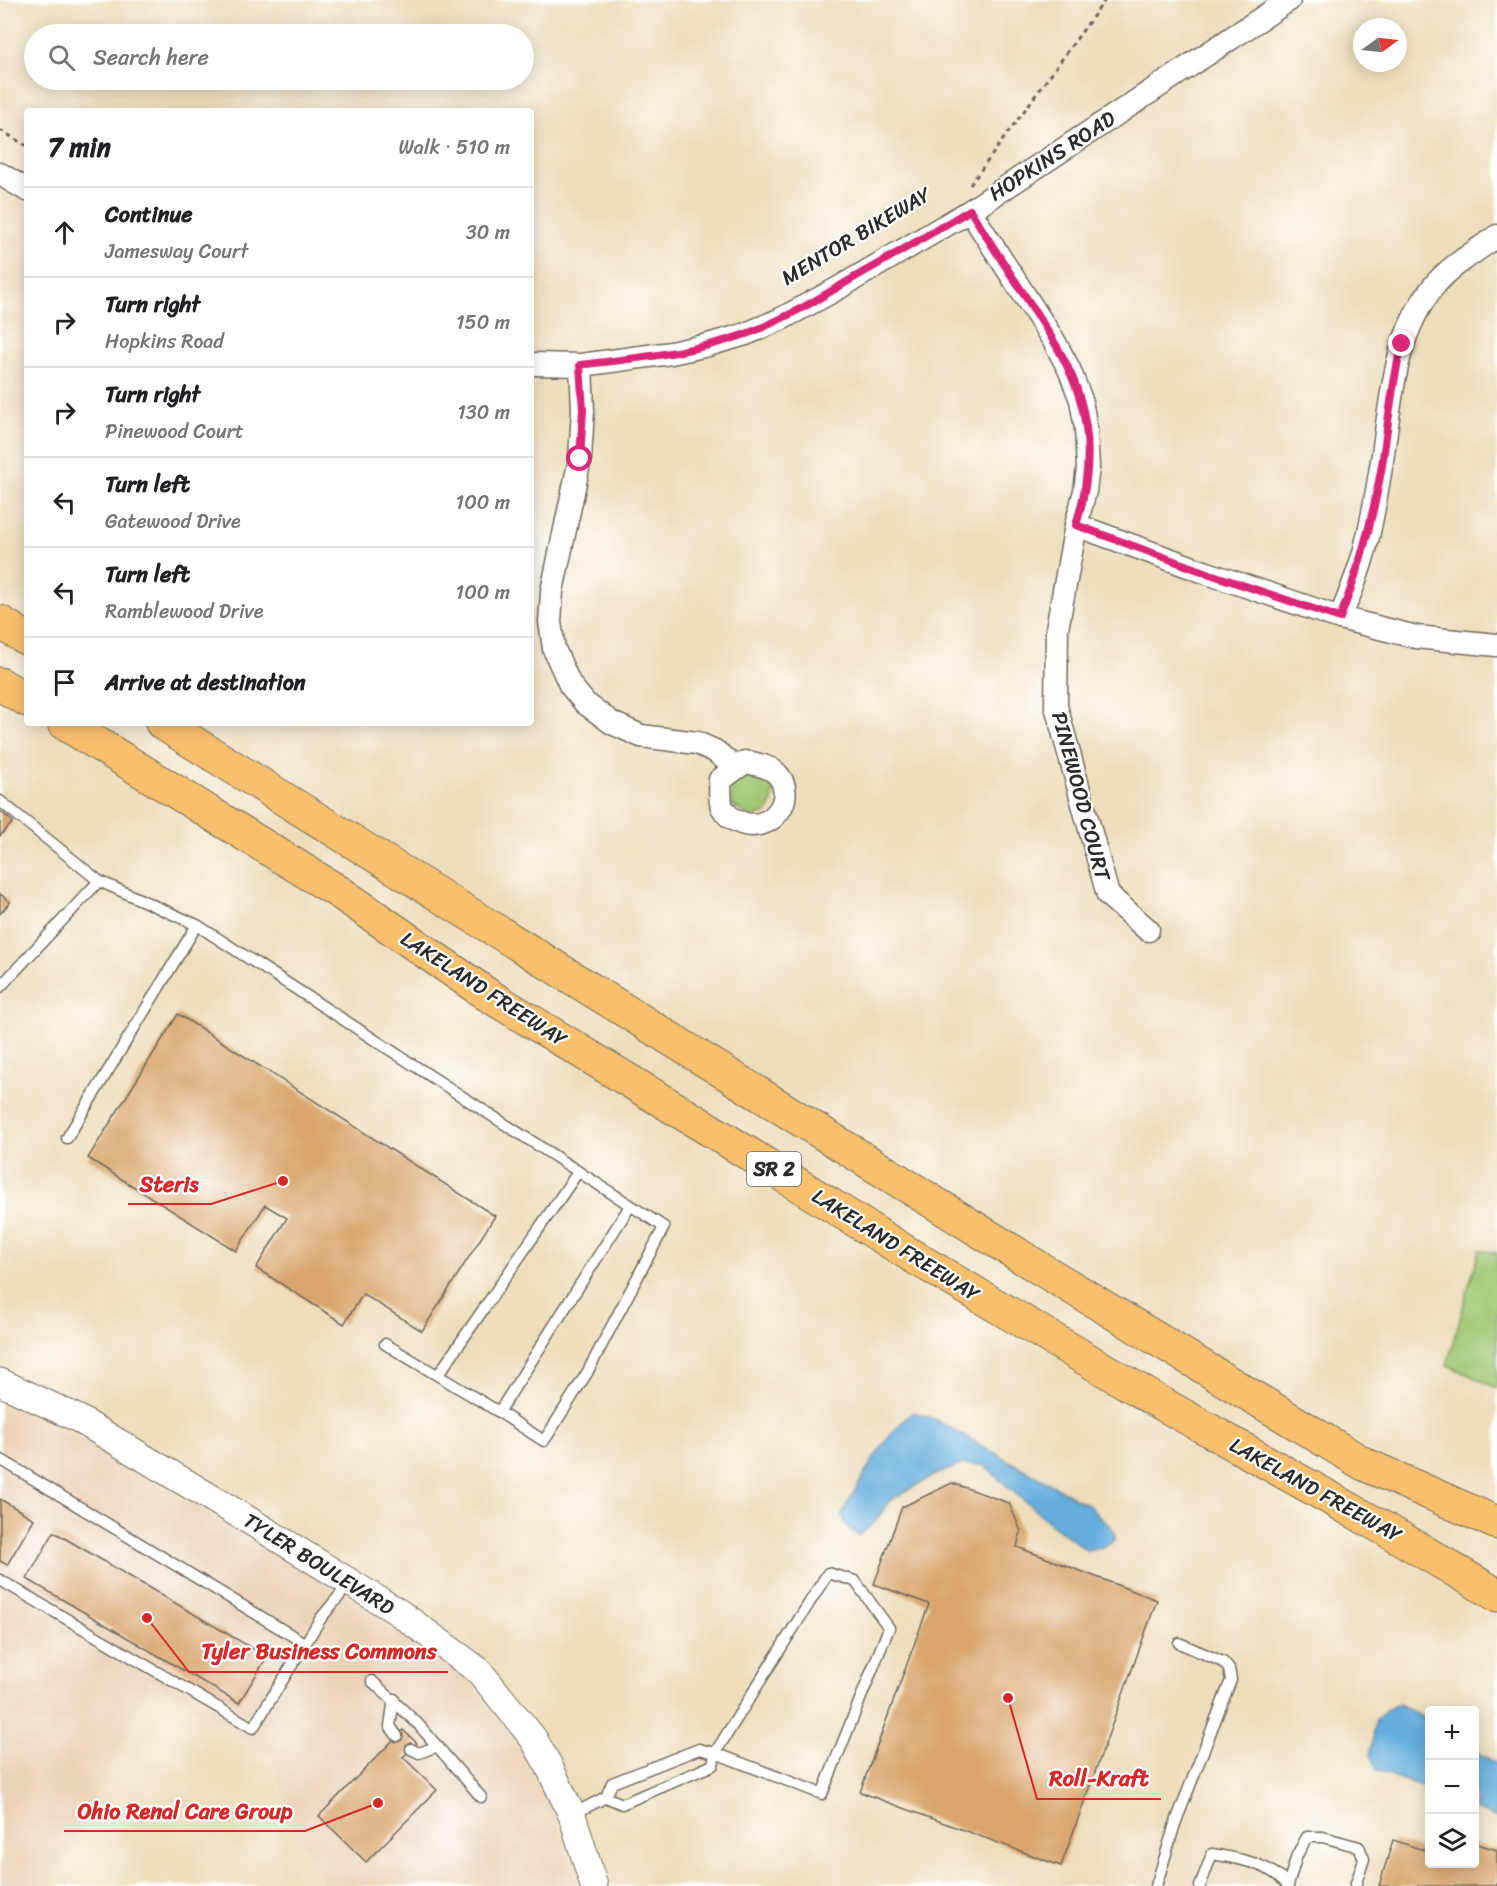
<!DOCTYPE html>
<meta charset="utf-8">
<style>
body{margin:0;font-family:Sriracha,sans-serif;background:#f6f6f6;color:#202124}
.controls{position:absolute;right:18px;bottom:18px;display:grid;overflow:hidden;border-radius:6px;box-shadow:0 3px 15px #0003}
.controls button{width:54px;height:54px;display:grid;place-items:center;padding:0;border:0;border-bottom:2px solid #e0e0e0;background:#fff;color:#202124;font:30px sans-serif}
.compass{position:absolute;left:1353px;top:18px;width:54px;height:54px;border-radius:50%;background:#fff;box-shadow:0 3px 15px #0003;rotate:75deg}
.stop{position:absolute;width:18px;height:18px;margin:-14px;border:4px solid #db2777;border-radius:50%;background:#fff}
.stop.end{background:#db2777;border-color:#fff;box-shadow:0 2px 6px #0008}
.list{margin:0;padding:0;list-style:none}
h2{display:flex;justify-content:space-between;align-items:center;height:78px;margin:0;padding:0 24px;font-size:26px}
h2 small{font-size:20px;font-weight:400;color:#757577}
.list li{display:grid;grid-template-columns:39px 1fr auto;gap:18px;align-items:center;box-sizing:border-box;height:90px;padding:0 24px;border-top:2px solid #e0e0e0}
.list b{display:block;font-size:22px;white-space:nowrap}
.list p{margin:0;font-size:20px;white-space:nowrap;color:#757577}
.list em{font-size:20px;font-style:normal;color:#757577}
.icon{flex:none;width:33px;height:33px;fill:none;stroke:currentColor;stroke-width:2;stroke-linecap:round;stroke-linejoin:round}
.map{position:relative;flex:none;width:1497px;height:1886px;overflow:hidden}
.search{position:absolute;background:#fff;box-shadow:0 3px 15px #0003;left:24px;top:24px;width:510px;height:66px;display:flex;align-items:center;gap:15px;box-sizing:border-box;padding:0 21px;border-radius:33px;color:#757577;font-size:22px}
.panel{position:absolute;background:#fff;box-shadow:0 3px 15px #0003;left:24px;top:108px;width:510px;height:618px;border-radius:6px}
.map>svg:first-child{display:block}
</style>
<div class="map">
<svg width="1497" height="1886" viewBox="0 0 1497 1886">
<rect width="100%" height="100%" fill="#fff"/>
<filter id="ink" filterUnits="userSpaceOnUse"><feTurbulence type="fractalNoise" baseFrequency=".0167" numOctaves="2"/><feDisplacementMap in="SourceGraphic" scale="12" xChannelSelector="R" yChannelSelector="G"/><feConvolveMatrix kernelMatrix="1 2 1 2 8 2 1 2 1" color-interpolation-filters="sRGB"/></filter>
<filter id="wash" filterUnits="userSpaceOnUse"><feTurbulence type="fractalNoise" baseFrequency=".008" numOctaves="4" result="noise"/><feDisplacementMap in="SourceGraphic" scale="24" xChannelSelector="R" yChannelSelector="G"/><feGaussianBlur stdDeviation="1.35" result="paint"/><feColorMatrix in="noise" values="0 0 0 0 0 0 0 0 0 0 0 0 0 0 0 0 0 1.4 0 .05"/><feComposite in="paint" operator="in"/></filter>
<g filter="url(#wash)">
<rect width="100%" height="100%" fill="#edb"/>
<path fill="#ebd3b8" d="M 0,1395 L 75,1436 L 366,1605 L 466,1678 L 494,1713 L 521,1752 L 547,1797 L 566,1849 L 578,1886 L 326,1886 L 295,1828 L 273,1756 L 151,1680 L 52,1886 L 0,1886 Z"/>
<path fill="#a0c873" stroke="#667a4f" stroke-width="1.5" d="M 745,773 C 761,772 766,776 774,790 L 772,803 L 767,813 L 751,817 L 732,805 C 730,787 729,784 745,773 Z
M 1479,1250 L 1497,1253 L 1497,1388 L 1447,1365 Z"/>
<path fill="#65aedd" stroke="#486c84" stroke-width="1.5" d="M 913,1412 L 932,1418 L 1088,1505 L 1114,1530 L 1115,1539 L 1107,1546 L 1088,1551 L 1049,1522 L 983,1465 L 962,1464 L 931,1477 L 889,1501 L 874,1523 L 860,1535 C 848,1531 845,1525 842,1513 C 863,1478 881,1439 913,1412 Z
M 1399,1704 L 1429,1721 L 1429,1790 L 1377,1770 L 1370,1756 L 1376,1719 L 1390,1708 Z
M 1474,1750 L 1497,1764 L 1497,1818 L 1475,1809 Z"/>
<g id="blocks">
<path fill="#d9a56c" d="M 0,811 L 13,822 L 0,836 Z
M 0,894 L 10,902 L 0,914 Z
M 178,1014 L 495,1216 L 422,1331 L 363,1294 L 344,1324 L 256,1268 L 287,1218 L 265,1205 L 236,1251 L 88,1158 Z
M 952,1483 L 1009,1503 L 1021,1531 L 1017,1547 L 1157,1600 L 1061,1866 L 860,1792 L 929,1604 L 874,1584 L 902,1507 Z
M 0,1499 L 34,1519 L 7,1565 L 0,1561 Z
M 54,1532 L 267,1657 L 239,1703 L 27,1579 Z
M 403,1730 L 417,1743 L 403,1757 L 437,1790 L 366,1862 L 319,1816 Z
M 1393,1840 L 1430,1852 L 1430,1864 L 1474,1864 L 1474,1843 L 1497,1850 L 1497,1886 L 1379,1886 Z"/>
</g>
</g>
<g filter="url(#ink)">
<use href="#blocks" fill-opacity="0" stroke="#6f695d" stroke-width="1.5"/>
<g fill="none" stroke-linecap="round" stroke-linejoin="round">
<g stroke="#6f695d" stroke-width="13">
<path id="service" d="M 0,801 L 99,881 L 0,987
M 99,881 L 197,925 L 664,1227 L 587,1373 L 544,1441 L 499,1412
M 67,1138 L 197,925
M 385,1344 L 499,1412 L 630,1206
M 438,1375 L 578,1172
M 0,1459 L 306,1644
M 828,1573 L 855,1581 L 889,1628 L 822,1794 L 715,1753 Z
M 0,1580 L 253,1728 L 321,1618 L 350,1583
M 372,1681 L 418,1724 L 481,1797
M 394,1699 L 390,1726 L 397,1736
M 411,1749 L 419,1753 L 438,1746
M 573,1814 L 606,1797 L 612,1783 L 699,1749 L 715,1753 L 713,1765 L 622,1804 L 606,1797
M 1288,1885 L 1297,1855 L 1307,1837 L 1323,1837 L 1359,1847 L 1364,1859 L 1355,1886
M 1156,1886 L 1175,1824 L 1231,1680 L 1229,1669 L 1223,1662 L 1179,1643
M 1200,1886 L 1212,1854 C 1239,1859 1271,1863 1288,1886"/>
</g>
<g stroke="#6f695d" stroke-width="25">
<path id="minor" d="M 0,174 L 27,190
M 970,211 L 1054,341 L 1069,369 L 1081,400 L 1086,429 L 1088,468 L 1085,491 L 1076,525 L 1057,629 L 1056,706 L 1108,895 L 1148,930
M 531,364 L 581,365 L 671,353 L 708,345 L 746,334 L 781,319 L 835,290 L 970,211 L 1289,0
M 581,365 L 583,410 L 580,459 L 552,591 L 550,622 L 554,649 L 570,685 L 585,703 L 612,723 L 641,736 L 697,743 L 715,751 L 736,768
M 1076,525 L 1207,573 L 1340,618 L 1416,637 L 1497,645
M 1340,618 C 1350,594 1360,570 1366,545 C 1372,521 1376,497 1380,473 C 1391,409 1391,340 1433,287 C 1450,266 1475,252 1497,236
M 745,762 C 755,764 766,765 775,772 C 800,795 772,836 739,822 C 731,819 726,815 722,807 C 719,799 721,788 720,780 Z"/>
</g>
<g stroke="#6f695d" stroke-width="29">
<path id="tertiary" d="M 0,1382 L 77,1418 L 250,1521 L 398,1612 L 479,1671 L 533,1738 L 549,1766 L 572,1815 L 594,1886"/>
</g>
<g stroke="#6f695d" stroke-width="35">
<path id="motorway" d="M 0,622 L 27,639
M 0,684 L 27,700
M 64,723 L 342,894 L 488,995 L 725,1139 L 914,1257 L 1152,1398 L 1385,1529 L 1497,1595
M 162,723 L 1041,1269 L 1364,1464 L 1497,1523"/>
</g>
<path stroke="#6f695d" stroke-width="3" stroke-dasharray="4.5 4.5" stroke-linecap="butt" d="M 0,130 L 27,146
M 970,185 L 1105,0"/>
<use href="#service" stroke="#fff" stroke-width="10"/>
<use href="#minor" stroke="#fff" stroke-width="22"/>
<use href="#tertiary" stroke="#fff" stroke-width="27"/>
<use href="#motorway" stroke="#f8bf6c" stroke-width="33"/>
</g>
</g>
<g fill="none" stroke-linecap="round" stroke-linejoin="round" filter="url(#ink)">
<path stroke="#db2777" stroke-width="8" d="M 580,459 L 583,410 L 580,365 C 636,358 693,353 746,334 C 784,320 820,298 855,277 C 894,255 932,233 970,210 C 989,241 1009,272 1029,302 C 1049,333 1070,364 1080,399 C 1092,440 1089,484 1076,525 L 1207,573 L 1340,618 C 1359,570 1372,522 1381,471 C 1388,429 1391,386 1402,344"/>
</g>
<g text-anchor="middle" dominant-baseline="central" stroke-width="4.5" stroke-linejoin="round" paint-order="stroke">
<rect fill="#fff" stroke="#6b6b6b" stroke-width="1.5" x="747" y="1152" width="54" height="34" rx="4.5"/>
<g font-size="20" font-weight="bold" fill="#2b2b2b">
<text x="774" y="1169">SR 2</text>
</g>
<g font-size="21" fill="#2b2b2b" stroke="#fff">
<text transform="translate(1052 156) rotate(-33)">HOPKINS ROAD</text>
<text transform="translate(856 236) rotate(-31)">MENTOR BIKEWAY</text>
<text transform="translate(1081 796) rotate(75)">PINEWOOD COURT</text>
<text transform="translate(484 989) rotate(33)">LAKELAND FREEWAY</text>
<text transform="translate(896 1245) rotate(32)">LAKELAND FREEWAY</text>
<text transform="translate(1316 1490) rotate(29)">LAKELAND FREEWAY</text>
<text transform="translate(319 1564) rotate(32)">TYLER BOULEVARD</text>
</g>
</g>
<path fill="none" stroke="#d62828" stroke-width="2" d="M283 1181L211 1204H128M147 1618L189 1672H448M1008 1698L1037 1799H1161M378 1803L305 1831H64"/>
<g fill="#d62828" stroke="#fff" stroke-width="2">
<circle cx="283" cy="1181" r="6"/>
<circle cx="147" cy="1618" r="6"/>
<circle cx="1008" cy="1698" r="6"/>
<circle cx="378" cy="1803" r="6"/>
</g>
<g font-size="22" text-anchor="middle" font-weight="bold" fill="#d62828" stroke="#fff" stroke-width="4.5" stroke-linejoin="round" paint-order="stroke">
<text x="169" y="1192">Steris</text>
<text x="319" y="1659">Tyler Business Commons</text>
<text x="1099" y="1786">Roll-Kraft</text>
<text x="185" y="1819">Ohio Renal Care Group</text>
</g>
</svg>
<div class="controls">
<button>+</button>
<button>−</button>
<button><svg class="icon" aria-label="layers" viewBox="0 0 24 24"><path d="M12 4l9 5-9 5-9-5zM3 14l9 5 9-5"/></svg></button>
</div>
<svg class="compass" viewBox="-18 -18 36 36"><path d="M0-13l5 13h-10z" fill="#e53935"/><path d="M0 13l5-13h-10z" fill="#757577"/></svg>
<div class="stop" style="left:580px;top:459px"></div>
<div class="stop end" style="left:1402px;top:344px"></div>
<div class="search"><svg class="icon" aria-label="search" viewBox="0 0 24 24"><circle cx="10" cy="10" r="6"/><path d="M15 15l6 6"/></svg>Search here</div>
<section class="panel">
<h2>7 min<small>Walk · 510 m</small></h2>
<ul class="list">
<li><svg class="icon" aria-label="ahead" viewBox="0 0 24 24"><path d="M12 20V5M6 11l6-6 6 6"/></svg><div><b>Continue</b><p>Jamesway Court</p></div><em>30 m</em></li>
<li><svg class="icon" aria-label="right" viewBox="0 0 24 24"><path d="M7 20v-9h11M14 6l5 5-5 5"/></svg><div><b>Turn right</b><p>Hopkins Road</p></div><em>150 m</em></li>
<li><svg class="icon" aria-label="right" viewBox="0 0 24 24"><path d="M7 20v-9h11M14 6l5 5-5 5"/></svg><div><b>Turn right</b><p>Pinewood Court</p></div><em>130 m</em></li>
<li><svg class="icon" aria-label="left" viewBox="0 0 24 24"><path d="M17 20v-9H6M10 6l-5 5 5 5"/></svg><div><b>Turn left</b><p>Gatewood Drive</p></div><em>100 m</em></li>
<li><svg class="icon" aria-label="left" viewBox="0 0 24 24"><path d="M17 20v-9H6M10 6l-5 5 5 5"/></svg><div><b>Turn left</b><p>Ramblewood Drive</p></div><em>100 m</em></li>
<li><svg class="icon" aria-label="arrive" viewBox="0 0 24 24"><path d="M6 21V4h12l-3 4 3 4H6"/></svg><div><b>Arrive at destination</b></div></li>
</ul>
</section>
</div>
